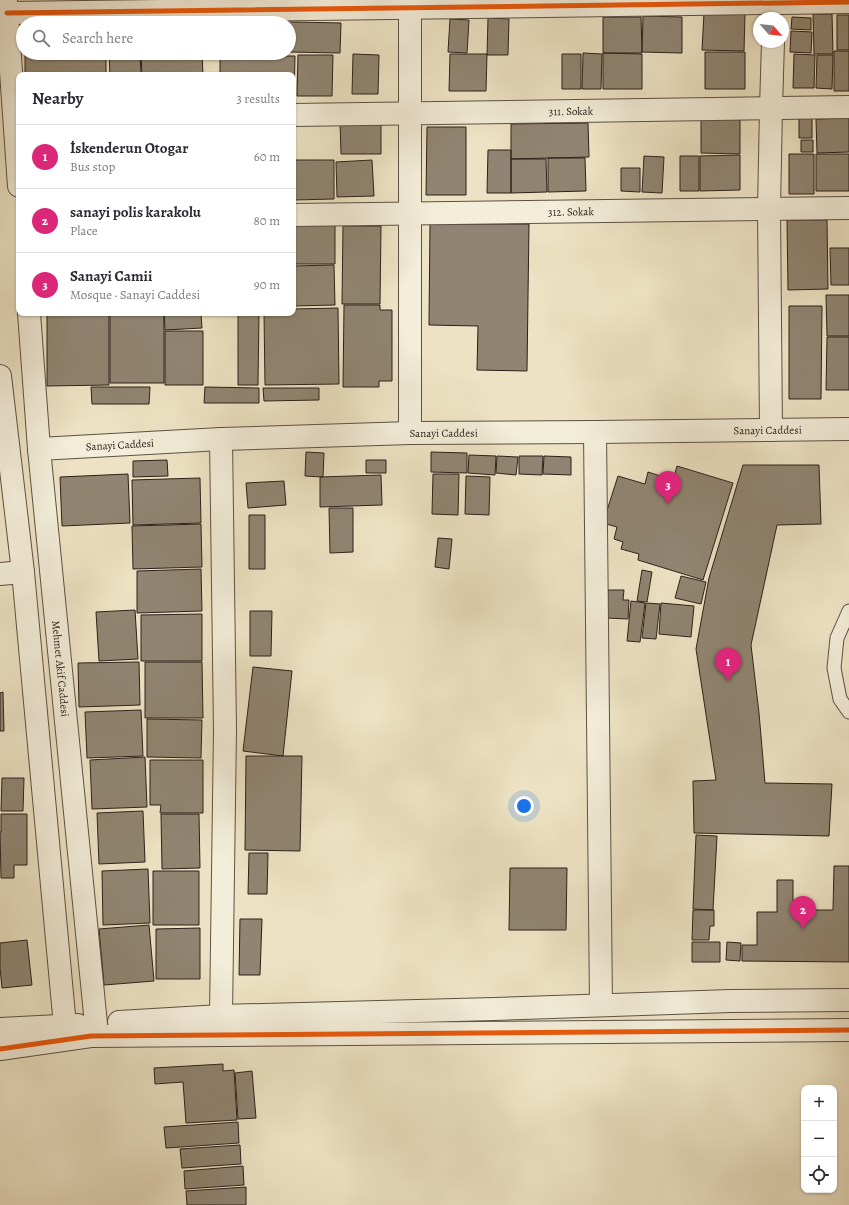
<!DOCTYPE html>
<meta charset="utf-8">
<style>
body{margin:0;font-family:Alegreya,serif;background:#f2f2f3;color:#2b2b33}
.controls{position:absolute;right:12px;bottom:12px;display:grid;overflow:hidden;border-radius:8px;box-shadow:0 1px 3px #0004}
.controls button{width:36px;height:36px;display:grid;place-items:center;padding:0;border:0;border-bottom:1px solid #e1e1e2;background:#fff;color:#2b2b33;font:20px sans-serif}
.compass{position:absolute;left:753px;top:12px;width:36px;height:36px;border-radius:50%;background:#fff;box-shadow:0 1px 3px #0004;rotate:117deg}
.you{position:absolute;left:524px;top:806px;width:14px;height:14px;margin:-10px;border:3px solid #fff;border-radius:50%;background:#1a73e8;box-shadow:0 0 0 6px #1a73e833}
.badge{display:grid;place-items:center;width:26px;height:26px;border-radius:50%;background:#db2777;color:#fff;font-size:13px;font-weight:700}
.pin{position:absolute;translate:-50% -33px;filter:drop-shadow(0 1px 2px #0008)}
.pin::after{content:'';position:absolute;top:21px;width:14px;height:12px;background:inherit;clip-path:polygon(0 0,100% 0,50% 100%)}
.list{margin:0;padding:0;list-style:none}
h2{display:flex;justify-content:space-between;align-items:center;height:52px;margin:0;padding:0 16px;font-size:17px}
h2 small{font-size:13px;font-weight:400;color:#7c7c81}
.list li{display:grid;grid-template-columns:26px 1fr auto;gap:12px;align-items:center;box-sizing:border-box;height:64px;padding:0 16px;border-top:1px solid #e1e1e2}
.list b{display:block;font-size:15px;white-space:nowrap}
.list p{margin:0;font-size:13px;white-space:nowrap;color:#7c7c81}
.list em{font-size:13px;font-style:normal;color:#7c7c81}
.icon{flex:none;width:22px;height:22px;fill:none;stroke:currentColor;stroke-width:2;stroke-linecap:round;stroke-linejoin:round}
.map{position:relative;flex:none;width:849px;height:1205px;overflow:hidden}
.search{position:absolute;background:#fff;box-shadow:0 1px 3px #0004;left:16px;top:16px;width:280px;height:44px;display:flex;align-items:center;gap:10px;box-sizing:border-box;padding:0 14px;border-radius:22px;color:#7c7c81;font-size:15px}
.panel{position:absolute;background:#fff;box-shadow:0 1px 3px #0004;left:16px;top:72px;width:280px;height:244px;border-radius:8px}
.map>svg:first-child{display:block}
</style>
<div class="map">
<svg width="849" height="1205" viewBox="0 0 849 1205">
<rect width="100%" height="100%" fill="#ede3c4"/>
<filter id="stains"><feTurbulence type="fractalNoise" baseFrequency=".005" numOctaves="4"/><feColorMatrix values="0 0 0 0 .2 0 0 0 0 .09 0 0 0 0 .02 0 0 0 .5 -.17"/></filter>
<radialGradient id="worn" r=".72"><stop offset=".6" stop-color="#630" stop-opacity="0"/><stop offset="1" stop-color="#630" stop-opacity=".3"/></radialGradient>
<path fill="#908572" stroke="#2c201a" d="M 704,13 L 745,14 L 744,51 L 702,50 Z
M 813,14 L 832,14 L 833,54 L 814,54 Z
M 837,15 L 849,15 L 849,50 L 837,50 Z
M 643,16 L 682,17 L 682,53 L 642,52 Z
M 603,17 L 641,17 L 642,53 L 603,53 Z
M 792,17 L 811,18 L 811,30 L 791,29 Z
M 488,18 L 509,19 L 508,55 L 487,55 Z
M 450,19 L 469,20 L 467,53 L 448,52 Z
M 247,21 L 341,23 L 340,53 L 289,52 L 289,23 L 247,23 Z
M 791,31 L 812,32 L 811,53 L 790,52 Z
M 834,51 L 849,51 L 849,91 L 834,91 Z
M 705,52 L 745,52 L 745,89 L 705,89 Z
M 25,53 L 106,53 L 106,75 L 25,75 Z
M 109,53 L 140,53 L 141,75 L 110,75 Z
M 141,53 L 202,53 L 203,75 L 142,75 Z
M 583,53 L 602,54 L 601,89 L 582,89 Z
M 603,53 L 642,54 L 642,89 L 603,89 Z
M 353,54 L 379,55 L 378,94 L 352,94 Z
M 450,54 L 487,54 L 486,91 L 449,91 Z
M 562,54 L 581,54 L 581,89 L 562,89 Z
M 794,54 L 815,55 L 814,88 L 793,88 Z
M 298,55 L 333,55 L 332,96 L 297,96 Z
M 817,55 L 833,55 L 832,89 L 816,88 Z
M 220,56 L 295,56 L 294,96 L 293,96 L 293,75 L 220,75 Z
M 799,118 L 812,118 L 812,138 L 799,138 Z
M 849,118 L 849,152 L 817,153 L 816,119 Z
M 701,119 L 740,119 L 740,154 L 701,153 Z
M 340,122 L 381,122 L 381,154 L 341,154 Z
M 588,123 L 589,157 L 511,159 L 511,124 Z
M 427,127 L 466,127 L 466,195 L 426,195 Z
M 801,140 L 813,140 L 813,152 L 801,152 Z
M 488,150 L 511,150 L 511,193 L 487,193 Z
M 789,154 L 814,154 L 814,194 L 789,194 Z
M 816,154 L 849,154 L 849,191 L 816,191 Z
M 740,155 L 740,190 L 700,191 L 700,156 Z
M 644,156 L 664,157 L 662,193 L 642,192 Z
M 680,156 L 699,156 L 699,191 L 680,191 Z
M 548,158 L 585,158 L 586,191 L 548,192 Z
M 511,159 L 546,159 L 547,192 L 511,193 Z
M 294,160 L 334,160 L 334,199 L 294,200 Z
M 372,160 L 374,196 L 337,197 L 336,162 Z
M 621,168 L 640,168 L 640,192 L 621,191 Z
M 787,220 L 827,220 L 828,289 L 788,290 Z
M 430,224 L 529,224 L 527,371 L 477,370 L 478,326 L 429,325 Z
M 293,225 L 335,225 L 335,264 L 293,264 Z
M 343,226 L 381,226 L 380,304 L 342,304 Z
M 830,248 L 849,248 L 849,285 L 831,285 Z
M 334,265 L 335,305 L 293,306 L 293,266 Z
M 826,295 L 849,295 L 849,336 L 827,336 Z
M 344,305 L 380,305 L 380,310 L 392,310 L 392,381 L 379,381 L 379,387 L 343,387 Z
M 789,306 L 822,306 L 821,399 L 789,399 Z
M 338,308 L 339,384 L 265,385 L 264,313 L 293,313 L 293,309 Z
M 47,313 L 109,313 L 109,385 L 47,386 Z
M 110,313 L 164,313 L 164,383 L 110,383 Z
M 164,313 L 201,313 L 202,328 L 165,330 Z
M 238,313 L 259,313 L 258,385 L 238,385 Z
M 165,331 L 203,331 L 203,385 L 165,385 Z
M 827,337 L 849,337 L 849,390 L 826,390 Z
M 91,387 L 150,387 L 149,404 L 92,404 Z
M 205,387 L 259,388 L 259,403 L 204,403 Z
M 263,388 L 319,388 L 319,400 L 264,401 Z
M 306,452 L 324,453 L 323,477 L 305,476 Z
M 431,452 L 467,453 L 467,473 L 431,472 Z
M 469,455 L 496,456 L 495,475 L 468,473 Z
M 497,456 L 518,457 L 516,475 L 496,473 Z
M 519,456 L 543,456 L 542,475 L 519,474 Z
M 544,456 L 571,457 L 571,475 L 543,474 Z
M 167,460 L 168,476 L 133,477 L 133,461 Z
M 366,460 L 386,460 L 386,473 L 366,473 Z
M 743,465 L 819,465 L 821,524 L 777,525 L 751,645 L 759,713 L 765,783 L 832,784 L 829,836 L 694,833 L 693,781 L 716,780 L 696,649 L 709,578 Z
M 677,466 L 733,483 L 703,580 L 638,560 L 639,554 L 621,549 L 623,542 L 614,539 L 617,527 L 603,523 L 618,476 L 645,484 L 648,472 L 673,480 Z
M 128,474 L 130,523 L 62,526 L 60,477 Z
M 433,474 L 459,474 L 458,515 L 432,514 Z
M 381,475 L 382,505 L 320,507 L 320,477 Z
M 466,476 L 490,477 L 489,515 L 465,514 Z
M 200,478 L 201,523 L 133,525 L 132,480 Z
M 284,481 L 286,505 L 248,508 L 246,483 Z
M 329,508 L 353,508 L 353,552 L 330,553 Z
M 249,515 L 265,515 L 265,569 L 249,569 Z
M 201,524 L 202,567 L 133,569 L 132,526 Z
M 438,538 L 452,539 L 449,569 L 435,567 Z
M 201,569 L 202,611 L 137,613 L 137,571 Z
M 642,570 L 652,572 L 647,602 L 637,601 Z
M 681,576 L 706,582 L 701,604 L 675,598 Z
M 608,590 L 624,590 L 623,600 L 629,600 L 628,619 L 607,618 Z
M 631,601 L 645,603 L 640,642 L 627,641 Z
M 646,603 L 660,604 L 656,639 L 642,638 Z
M 661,603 L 694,606 L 691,637 L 659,634 Z
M 135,610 L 138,659 L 99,661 L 96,612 Z
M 250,611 L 272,611 L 271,656 L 250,656 Z
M 202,614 L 202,661 L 141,661 L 141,615 Z
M 139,662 L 140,705 L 79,707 L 78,663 Z
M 145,662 L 202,662 L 203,718 L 145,718 Z
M 253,667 L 292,671 L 283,756 L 243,751 Z
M 3,692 L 4,731 L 0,731 L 0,693 Z
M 141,710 L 143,756 L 87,758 L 85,712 Z
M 147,719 L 202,720 L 201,758 L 147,757 Z
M 246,756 L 302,756 L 300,851 L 245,850 Z
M 145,757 L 147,807 L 92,809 L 90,760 Z
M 150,760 L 203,760 L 203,813 L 160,813 L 161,805 L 150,805 Z
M 2,778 L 24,778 L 23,811 L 1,811 Z
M 143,811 L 145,862 L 99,864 L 97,813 Z
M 1,814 L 27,814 L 27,865 L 14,865 L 14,878 L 1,878 L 0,832 L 1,832 Z
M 161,814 L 199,814 L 200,868 L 162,869 Z
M 696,835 L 717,836 L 713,910 L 693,909 Z
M 249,853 L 268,853 L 267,894 L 248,894 Z
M 834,866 L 849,866 L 849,962 L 742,961 L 742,945 L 757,945 L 757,912 L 777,912 L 777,880 L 793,880 L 793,910 L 833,910 Z
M 510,868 L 567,868 L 566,930 L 509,930 Z
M 148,869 L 150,923 L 103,925 L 102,871 Z
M 153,871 L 199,871 L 199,925 L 153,925 Z
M 693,910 L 714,910 L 714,926 L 710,926 L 709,940 L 692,940 Z
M 240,919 L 262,919 L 260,975 L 239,975 Z
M 149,925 L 154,981 L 104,985 L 99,929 Z
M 200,928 L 200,979 L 156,979 L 156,929 Z
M 27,940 L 32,985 L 2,988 L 0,968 L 0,943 Z
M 692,942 L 720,942 L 720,962 L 692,962 Z
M 727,942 L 741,943 L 740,961 L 726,960 Z
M 223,1064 L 223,1071 L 234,1070 L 237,1120 L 186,1123 L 183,1082 L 155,1084 L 154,1068 Z
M 252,1071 L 256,1118 L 238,1119 L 235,1073 Z
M 238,1122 L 239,1143 L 166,1148 L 164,1127 Z
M 240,1145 L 241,1164 L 182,1168 L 180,1149 Z
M 243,1166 L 244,1185 L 185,1189 L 184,1171 Z
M 246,1187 L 246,1205 L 187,1205 L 186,1191 Z"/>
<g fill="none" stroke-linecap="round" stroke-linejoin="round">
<g stroke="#5c5144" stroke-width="15">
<path id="service" d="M 849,611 L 837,638 L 834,668 L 840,699 L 849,712"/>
</g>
<g stroke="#5c5144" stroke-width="24">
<g id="minor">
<path d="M 7,13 L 849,2"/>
<path id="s1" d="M 293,115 L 849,107"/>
<path id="s2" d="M 293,215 L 849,208"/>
<path d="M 771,430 L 769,209 L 771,108 L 773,42"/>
<path d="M 595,432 L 601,1005"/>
<path d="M 410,433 L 410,0"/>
<path d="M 221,439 L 225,730 L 221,1016"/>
<path id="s3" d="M 39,449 L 221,439 L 410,433 L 595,432 L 849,429"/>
<path d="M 0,574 L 23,572"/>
</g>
</g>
<g stroke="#5c5144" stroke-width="24">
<g id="tertiary">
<path d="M 6,0 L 19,186"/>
<path id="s4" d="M 29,313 L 39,449 L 96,1024"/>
<path d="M 0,376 L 23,572 L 65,1026"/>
<path d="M 119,1022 L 221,1016 L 494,1009 L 731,1001 L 849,1000"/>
<path d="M 0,1029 L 78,1025"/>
<path d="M 0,1049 L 91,1036 L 849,1030"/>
</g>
</g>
<use href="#service" stroke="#f3edd9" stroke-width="13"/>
<use href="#minor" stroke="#f3edd9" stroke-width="22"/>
<use href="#tertiary" stroke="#f3edd9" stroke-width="22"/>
<g stroke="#f3edd9" stroke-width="8">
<path id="cycleway" d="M 7,13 L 849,2
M 0,1049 L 91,1036 L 849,1030"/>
</g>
<use href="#cycleway" stroke="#e8590c" stroke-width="5"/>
</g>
<g text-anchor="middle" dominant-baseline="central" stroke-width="3" stroke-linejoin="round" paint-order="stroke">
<g font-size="11" fill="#2c201a" stroke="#f3edd9">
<text stroke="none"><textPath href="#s1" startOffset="278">311. Sokak</textPath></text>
<text stroke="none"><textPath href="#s2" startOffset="278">312. Sokak</textPath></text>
<text stroke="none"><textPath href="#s3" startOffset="729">Sanayi Caddesi</textPath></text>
<text stroke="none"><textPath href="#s3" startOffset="405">Sanayi Caddesi</textPath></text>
<text stroke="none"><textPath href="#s3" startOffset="81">Sanayi Caddesi</textPath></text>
<text stroke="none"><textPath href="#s4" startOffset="357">Mehmet Akif Caddesi</textPath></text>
</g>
</g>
<rect width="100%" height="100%" filter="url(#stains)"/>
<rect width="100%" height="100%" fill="url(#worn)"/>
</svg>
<div class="controls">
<button>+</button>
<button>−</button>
<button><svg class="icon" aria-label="locate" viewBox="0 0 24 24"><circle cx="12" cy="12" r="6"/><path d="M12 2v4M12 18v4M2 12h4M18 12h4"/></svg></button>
</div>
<svg class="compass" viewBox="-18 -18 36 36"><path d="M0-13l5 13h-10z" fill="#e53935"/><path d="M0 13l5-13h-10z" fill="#7c7c81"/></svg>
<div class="you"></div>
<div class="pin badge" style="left:728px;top:681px">1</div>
<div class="pin badge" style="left:803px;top:929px">2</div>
<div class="pin badge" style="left:668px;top:504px">3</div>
<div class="search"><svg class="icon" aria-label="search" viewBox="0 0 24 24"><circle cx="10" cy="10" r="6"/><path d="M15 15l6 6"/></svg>Search here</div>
<section class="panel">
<h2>Nearby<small>3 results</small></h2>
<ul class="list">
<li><span class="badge">1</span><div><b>İskenderun Otogar</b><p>Bus stop</p></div><em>60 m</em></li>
<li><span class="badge">2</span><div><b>sanayi polis karakolu</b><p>Place</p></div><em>80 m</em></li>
<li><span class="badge">3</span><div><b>Sanayi Camii</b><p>Mosque · Sanayi Caddesi</p></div><em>90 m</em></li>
</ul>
</section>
</div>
